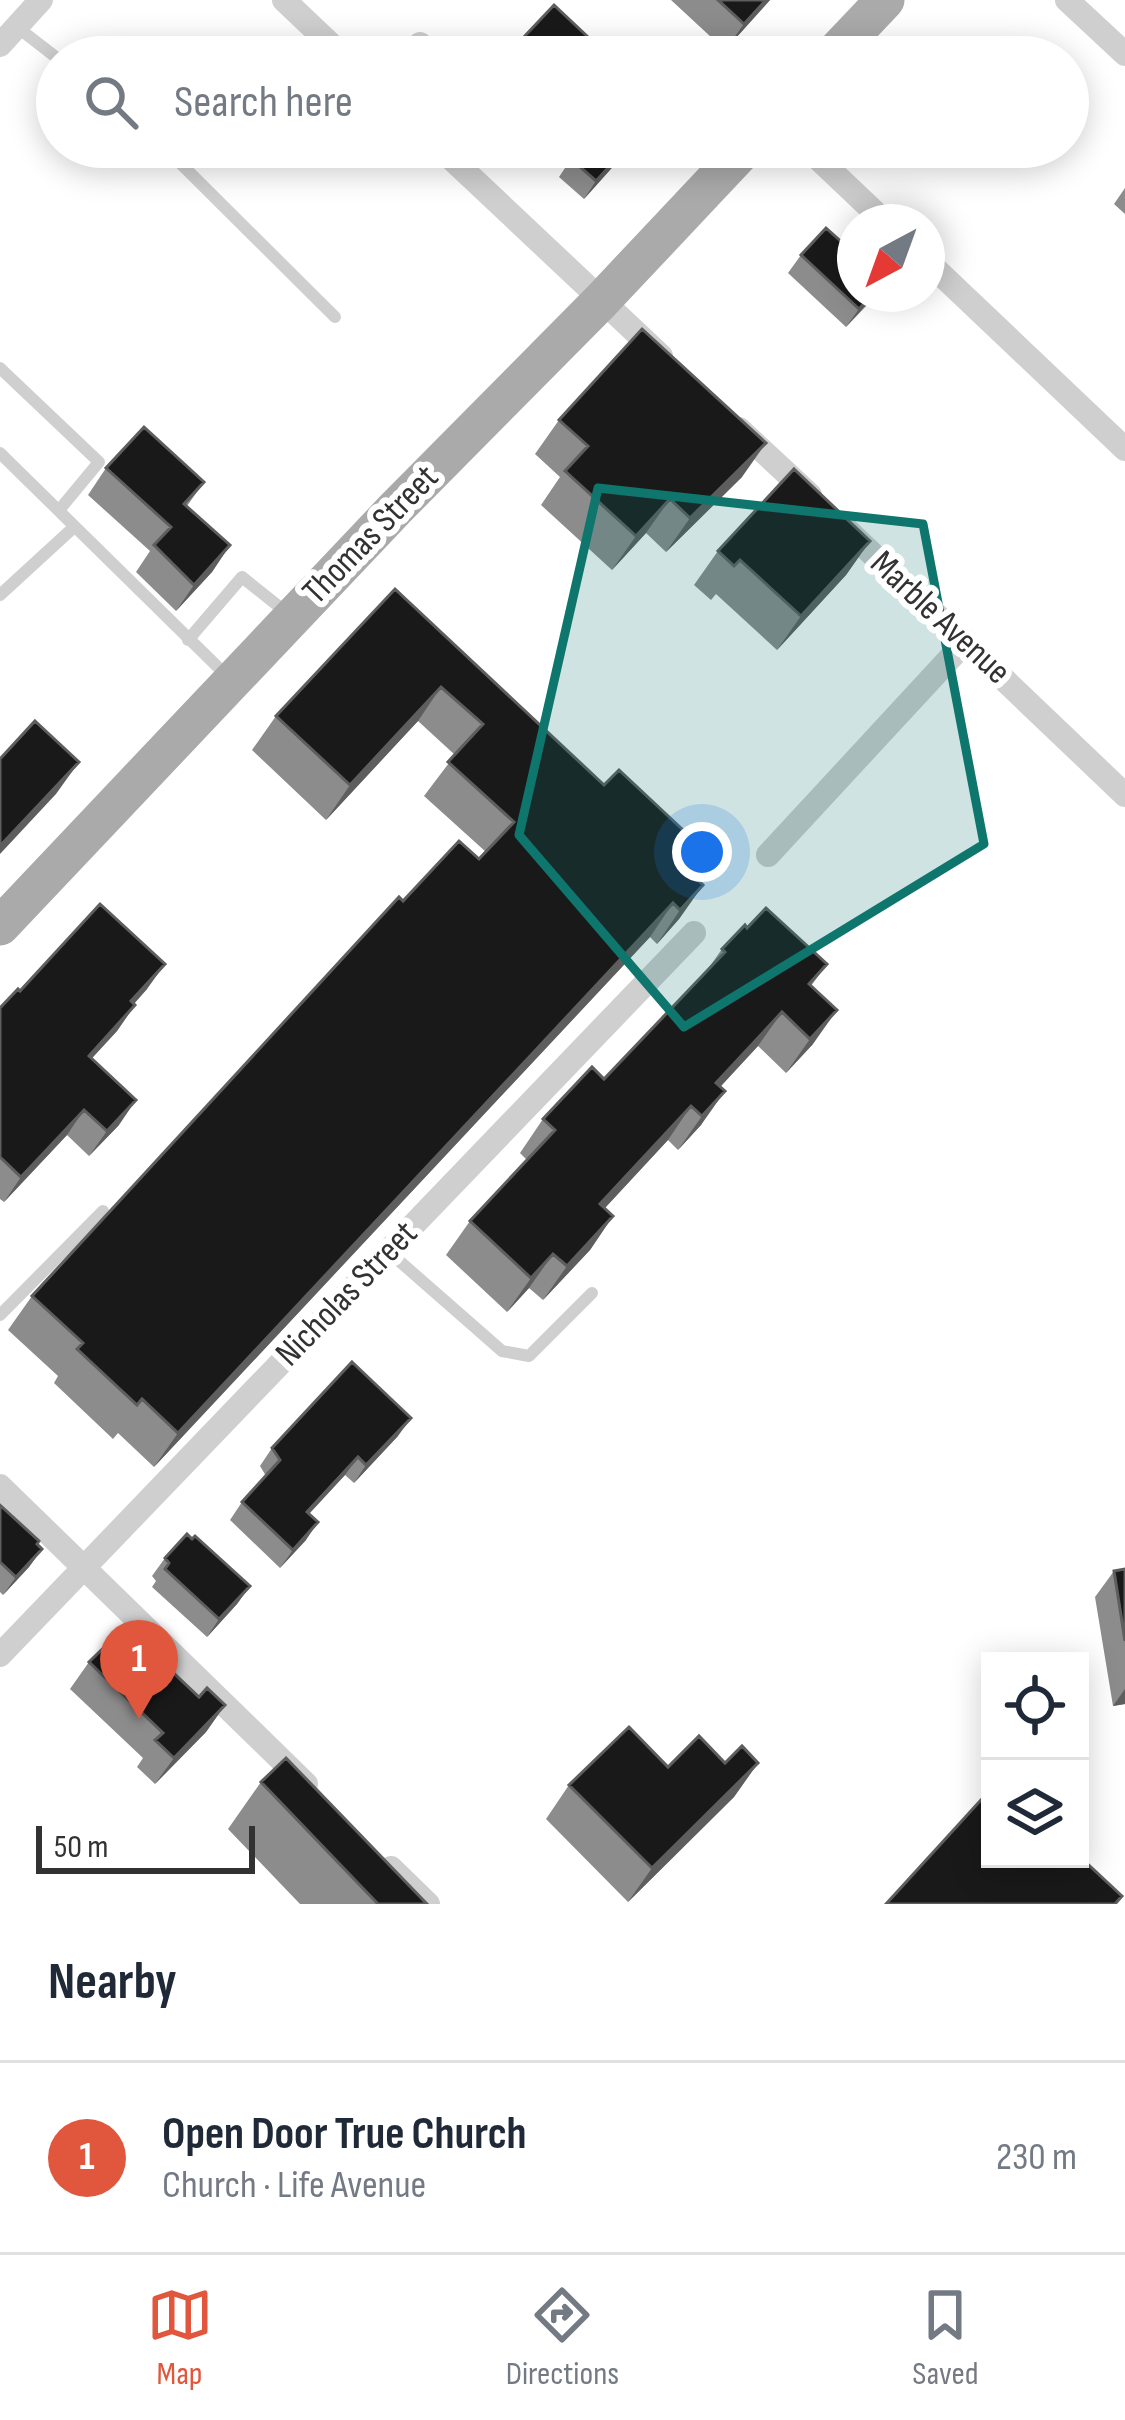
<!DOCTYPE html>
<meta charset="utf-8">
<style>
body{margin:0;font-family:"Sofia Sans Condensed",sans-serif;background:#f2f2f3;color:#1f2937}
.controls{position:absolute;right:36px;bottom:36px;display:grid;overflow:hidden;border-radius:0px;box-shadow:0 6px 30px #0003}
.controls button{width:108px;height:108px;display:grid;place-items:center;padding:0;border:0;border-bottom:3px solid #e0e1e3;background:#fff;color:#1f2937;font:60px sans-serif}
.compass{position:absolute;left:837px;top:204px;width:108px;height:108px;border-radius:50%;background:#fff;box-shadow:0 6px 30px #0003;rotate:221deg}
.scale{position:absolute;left:36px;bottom:30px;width:219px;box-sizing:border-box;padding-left:12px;border:6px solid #323232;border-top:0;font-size:33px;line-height:42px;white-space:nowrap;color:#323232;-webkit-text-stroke:9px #fff;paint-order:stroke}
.you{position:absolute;left:702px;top:852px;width:42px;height:42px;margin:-30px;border:9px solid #fff;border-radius:50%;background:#1a73e8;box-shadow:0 0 0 18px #1a73e833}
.badge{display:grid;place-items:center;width:78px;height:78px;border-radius:50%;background:#e0573d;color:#fff;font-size:39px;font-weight:700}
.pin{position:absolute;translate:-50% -99px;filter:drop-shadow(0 3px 6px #0008)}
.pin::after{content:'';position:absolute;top:63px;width:42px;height:36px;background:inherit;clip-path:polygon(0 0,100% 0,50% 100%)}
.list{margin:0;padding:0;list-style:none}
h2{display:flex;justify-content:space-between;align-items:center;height:156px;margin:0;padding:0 48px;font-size:51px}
h2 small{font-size:39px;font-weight:400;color:#747a83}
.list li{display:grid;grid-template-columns:78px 1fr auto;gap:36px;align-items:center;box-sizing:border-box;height:192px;padding:0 48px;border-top:3px solid #e0e1e3}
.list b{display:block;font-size:45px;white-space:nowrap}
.list p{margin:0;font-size:39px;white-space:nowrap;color:#747a83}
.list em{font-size:39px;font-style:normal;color:#747a83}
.icon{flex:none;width:66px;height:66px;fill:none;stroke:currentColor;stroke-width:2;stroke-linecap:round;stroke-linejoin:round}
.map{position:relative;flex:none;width:1125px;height:1904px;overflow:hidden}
.search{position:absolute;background:#fff;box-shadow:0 6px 30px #0003;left:36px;right:36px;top:36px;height:132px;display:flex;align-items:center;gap:30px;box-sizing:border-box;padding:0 42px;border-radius:66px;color:#747a83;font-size:45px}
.sheet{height:348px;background:#fff}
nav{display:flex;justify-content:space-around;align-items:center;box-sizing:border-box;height:168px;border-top:3px solid #e0e1e3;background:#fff;font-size:33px;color:#747a83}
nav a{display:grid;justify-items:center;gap:6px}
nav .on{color:#e0573d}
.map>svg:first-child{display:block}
</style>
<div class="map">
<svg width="1125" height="1904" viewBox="0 0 1125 1904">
<rect width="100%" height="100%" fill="#fff"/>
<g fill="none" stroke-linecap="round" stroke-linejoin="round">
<path stroke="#cfcfcf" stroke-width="12" d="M 17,27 L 57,58
M 164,147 L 335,317
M 0,368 L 99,462 L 60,509
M 0,453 L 230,679
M 0,595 L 73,528
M 188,640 L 242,577 L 287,613
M 389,1252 L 502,1351 L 529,1356 L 592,1293
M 0,1315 L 103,1211"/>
<path stroke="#cfcfcf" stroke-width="24" d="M 284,0 L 344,57
M 1067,0 L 1125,54
M 0,45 L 41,0
M 407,57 L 420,44
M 439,147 L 661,356
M 806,147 L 885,222
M 927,261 L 1125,449
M 739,429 L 810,495
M 844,527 L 1125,795
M 768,855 L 966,641
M 0,1486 L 306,1784
M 0,1655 L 694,933
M 391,1868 L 428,1904"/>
<path stroke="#aaa" stroke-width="39" d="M 831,57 L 885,0
M 0,926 L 395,509 L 601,301 L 746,147"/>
</g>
<path fill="#8c8c8c" d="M 671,0 L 770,0 L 725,50 Z
M 571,159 L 618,161 L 584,199 L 559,177 Z
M 1125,188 L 1125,214 L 1114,204 Z
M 801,255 L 872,300 L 846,327 L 788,273 Z
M 559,420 L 742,477 L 666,552 L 646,533 L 612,570 L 541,505 L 560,477 L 535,454 Z
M 106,468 L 204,482 L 187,506 L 230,545 L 212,572 L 176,611 L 136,572 L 150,551 L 88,495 Z
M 870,541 L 846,575 L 777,650 L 716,594 L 711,600 L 694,585 L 718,551 Z
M 395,589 L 604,785 L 715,860 L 700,882 L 703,885 L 679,919 L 657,944 L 650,937 L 154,1467 L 118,1433 L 113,1439 L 54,1383 L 58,1376 L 8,1330 L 32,1296 L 403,901 L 479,859 L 486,852 L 424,796 L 455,755 L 418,721 L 326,820 L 252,750 L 276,716 Z
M 722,949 L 827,964 L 811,986 L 813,1044 L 786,1073 L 758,1046 L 720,1087 L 701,1125 L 678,1150 L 668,1140 L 605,1208 L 613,1216 L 590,1250 L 543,1300 L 529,1288 L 507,1312 L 446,1255 L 470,1221 L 527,1160 L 520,1153 L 543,1119 L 604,1079 L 708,969 Z
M 147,989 L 134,1004 L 135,1005 L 117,1031 L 92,1058 L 119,1125 L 89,1156 L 67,1135 L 4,1202 L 0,1199 L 0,1008 L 20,991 Z
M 398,1436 L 354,1483 L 345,1475 L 309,1514 L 306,1540 L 280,1568 L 230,1520 L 242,1502 L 266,1476 L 260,1466 L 272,1448 Z
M 0,1505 L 42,1549 L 29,1567 L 3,1595 L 0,1592 Z
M 192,1539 L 250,1586 L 237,1604 L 207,1637 L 152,1587 L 156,1581 L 152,1576 L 165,1558 Z
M 1125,1569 L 1125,1704 L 1113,1706 L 1095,1597 L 1114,1571 Z
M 89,1662 L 199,1697 L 225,1705 L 206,1732 L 155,1784 L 137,1767 L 143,1758 L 70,1689 Z
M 725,1763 L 758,1763 L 734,1797 L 628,1902 L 546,1819 L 569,1785 L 668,1767 Z
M 261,1782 L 426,1904 L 300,1904 L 228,1829 Z"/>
<path fill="#5e5e5e" d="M 766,0 L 770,0 L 725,50 L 744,24 Z
M 628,147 L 618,161 L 584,199 L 596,181 Z
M 873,294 L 876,294 L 846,327 L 859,309 Z
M 766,443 L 742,477 L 666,552 L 690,518 Z
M 670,499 L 646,533 L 612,570 L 636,536 Z
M 870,541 L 846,575 L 777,650 L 801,616 Z
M 230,545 L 212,572 L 176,611 L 194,585 Z
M 441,687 L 418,721 L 326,820 L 350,785 Z
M 79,762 L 56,794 L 0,854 L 0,846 Z
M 703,885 L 679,919 L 657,944 L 680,910 Z
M 673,903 L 650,937 L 154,1467 L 178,1433 Z
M 165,964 L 147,989 L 113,1027 L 131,1001 Z
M 135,1005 L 117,1031 L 71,1081 L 89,1056 Z
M 837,1010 L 813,1044 L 786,1073 L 810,1039 Z
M 782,1012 L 758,1046 L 697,1112 L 716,1083 Z
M 725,1091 L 701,1125 L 678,1150 L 702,1116 Z
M 136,1100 L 119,1125 L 89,1156 L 107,1131 Z
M 691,1106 L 668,1140 L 577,1238 L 600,1204 Z
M 84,1110 L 67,1135 L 4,1202 L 21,1177 Z
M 613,1216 L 590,1250 L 543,1300 L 567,1266 Z
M 553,1254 L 529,1288 L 507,1312 L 531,1278 Z
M 411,1418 L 398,1436 L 354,1483 L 366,1465 Z
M 358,1457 L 345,1475 L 294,1530 L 307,1512 Z
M 318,1522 L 306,1540 L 280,1568 L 293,1550 Z
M 42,1549 L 29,1567 L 3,1595 L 16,1577 Z
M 250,1586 L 237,1604 L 207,1637 L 219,1619 Z
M 1125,1689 L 1125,1704 L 1113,1706 Z
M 225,1705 L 206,1732 L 155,1784 L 174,1758 Z
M 758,1763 L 734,1797 L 628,1902 L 652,1868 Z"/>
<path fill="#191919" stroke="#5e5e5e" stroke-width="3" d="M 718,0 L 766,0 L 744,24 Z
M 554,5 L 588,37 L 570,57 L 505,57 Z
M 582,147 L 627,147 L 596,181 L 571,159 Z
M 826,228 L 855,254 L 855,294 L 873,294 L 859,309 L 801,255 Z
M 642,329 L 766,443 L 690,518 L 670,499 L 636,536 L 565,471 L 588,446 L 559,420 Z
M 144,427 L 204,482 L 184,504 L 230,545 L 194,585 L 154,545 L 171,527 L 106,468 Z
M 794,469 L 870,541 L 801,616 L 740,560 L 734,566 L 718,551 Z
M 395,589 L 604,785 L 619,770 L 715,860 L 697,879 L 703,885 L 680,910 L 673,903 L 178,1433 L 142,1399 L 137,1405 L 77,1349 L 83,1343 L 32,1296 L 399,897 L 403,901 L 459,841 L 479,859 L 514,822 L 448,762 L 483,724 L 441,687 L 350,785 L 276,716 Z
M 35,721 L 79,762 L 0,846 L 0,759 Z
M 100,904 L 165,964 L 131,1001 L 135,1005 L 89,1056 L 136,1100 L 107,1131 L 84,1110 L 21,1177 L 0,1157 L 0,1008 L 18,989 L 20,991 Z
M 766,908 L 827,964 L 809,984 L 837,1010 L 810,1039 L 782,1012 L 716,1083 L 725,1091 L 702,1116 L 691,1106 L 600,1204 L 613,1216 L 567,1266 L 553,1254 L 531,1278 L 470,1221 L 555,1130 L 543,1119 L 592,1067 L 604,1079 L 725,952 L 722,949 L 745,925 L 747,928 Z
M 352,1362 L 411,1418 L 366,1465 L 358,1457 L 307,1512 L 318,1522 L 293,1550 L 242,1502 L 280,1460 L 272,1448 Z
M 0,1505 L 39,1541 L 37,1544 L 42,1549 L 16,1577 L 0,1562 Z
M 187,1534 L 192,1539 L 195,1536 L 250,1586 L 219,1619 L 165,1569 L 169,1563 L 165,1558 Z
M 1125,1569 L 1125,1641 L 1114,1571 Z
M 125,1627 L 199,1697 L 207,1688 L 225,1705 L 174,1758 L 155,1740 L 163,1733 L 89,1662 Z
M 629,1727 L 668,1767 L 699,1736 L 725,1763 L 742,1746 L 758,1763 L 652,1868 L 569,1785 Z
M 286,1758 L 427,1904 L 378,1904 L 261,1782 Z
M 990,1790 L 990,1859 L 1080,1859 L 1080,1857 L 1122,1896 L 1115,1904 L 886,1904 Z"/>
<path fill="#0f766e" fill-opacity="0.2" stroke="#0f766e" stroke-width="9" stroke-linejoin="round" d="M 598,488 L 923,524 L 984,844 L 684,1027 L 519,835 Z"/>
<g text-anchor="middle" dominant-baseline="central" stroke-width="12" stroke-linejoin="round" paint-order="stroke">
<g font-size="36" fill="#323232" stroke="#fff">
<text transform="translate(371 535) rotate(-46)">Thomas Street</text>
<text transform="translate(940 618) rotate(43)">Marble Avenue</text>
<text transform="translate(347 1294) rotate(-46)">Nicholas Street</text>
</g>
</g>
</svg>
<div class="controls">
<button><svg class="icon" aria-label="locate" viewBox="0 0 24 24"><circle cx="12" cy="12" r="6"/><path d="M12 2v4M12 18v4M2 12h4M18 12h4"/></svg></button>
<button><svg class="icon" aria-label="layers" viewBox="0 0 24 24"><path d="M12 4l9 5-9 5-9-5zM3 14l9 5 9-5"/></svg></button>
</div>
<svg class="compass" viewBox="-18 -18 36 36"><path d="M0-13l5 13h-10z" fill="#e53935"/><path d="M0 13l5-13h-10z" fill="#747a83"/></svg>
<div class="scale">50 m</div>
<div class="you"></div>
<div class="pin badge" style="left:139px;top:1719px">1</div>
<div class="search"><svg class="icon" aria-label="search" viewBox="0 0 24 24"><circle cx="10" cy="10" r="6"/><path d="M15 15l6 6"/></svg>Search here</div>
</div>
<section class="sheet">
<h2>Nearby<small></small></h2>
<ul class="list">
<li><span class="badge">1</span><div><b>Open Door True Church</b><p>Church · Life Avenue</p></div><em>230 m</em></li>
</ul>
</section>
<nav>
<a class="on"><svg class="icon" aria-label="map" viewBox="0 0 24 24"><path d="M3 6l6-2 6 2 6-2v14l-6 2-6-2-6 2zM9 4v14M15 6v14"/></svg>Map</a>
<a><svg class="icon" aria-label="directions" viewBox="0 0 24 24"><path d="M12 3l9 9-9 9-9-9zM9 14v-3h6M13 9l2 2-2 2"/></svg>Directions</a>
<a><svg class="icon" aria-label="saved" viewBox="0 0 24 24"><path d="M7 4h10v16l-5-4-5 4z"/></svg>Saved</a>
</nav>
